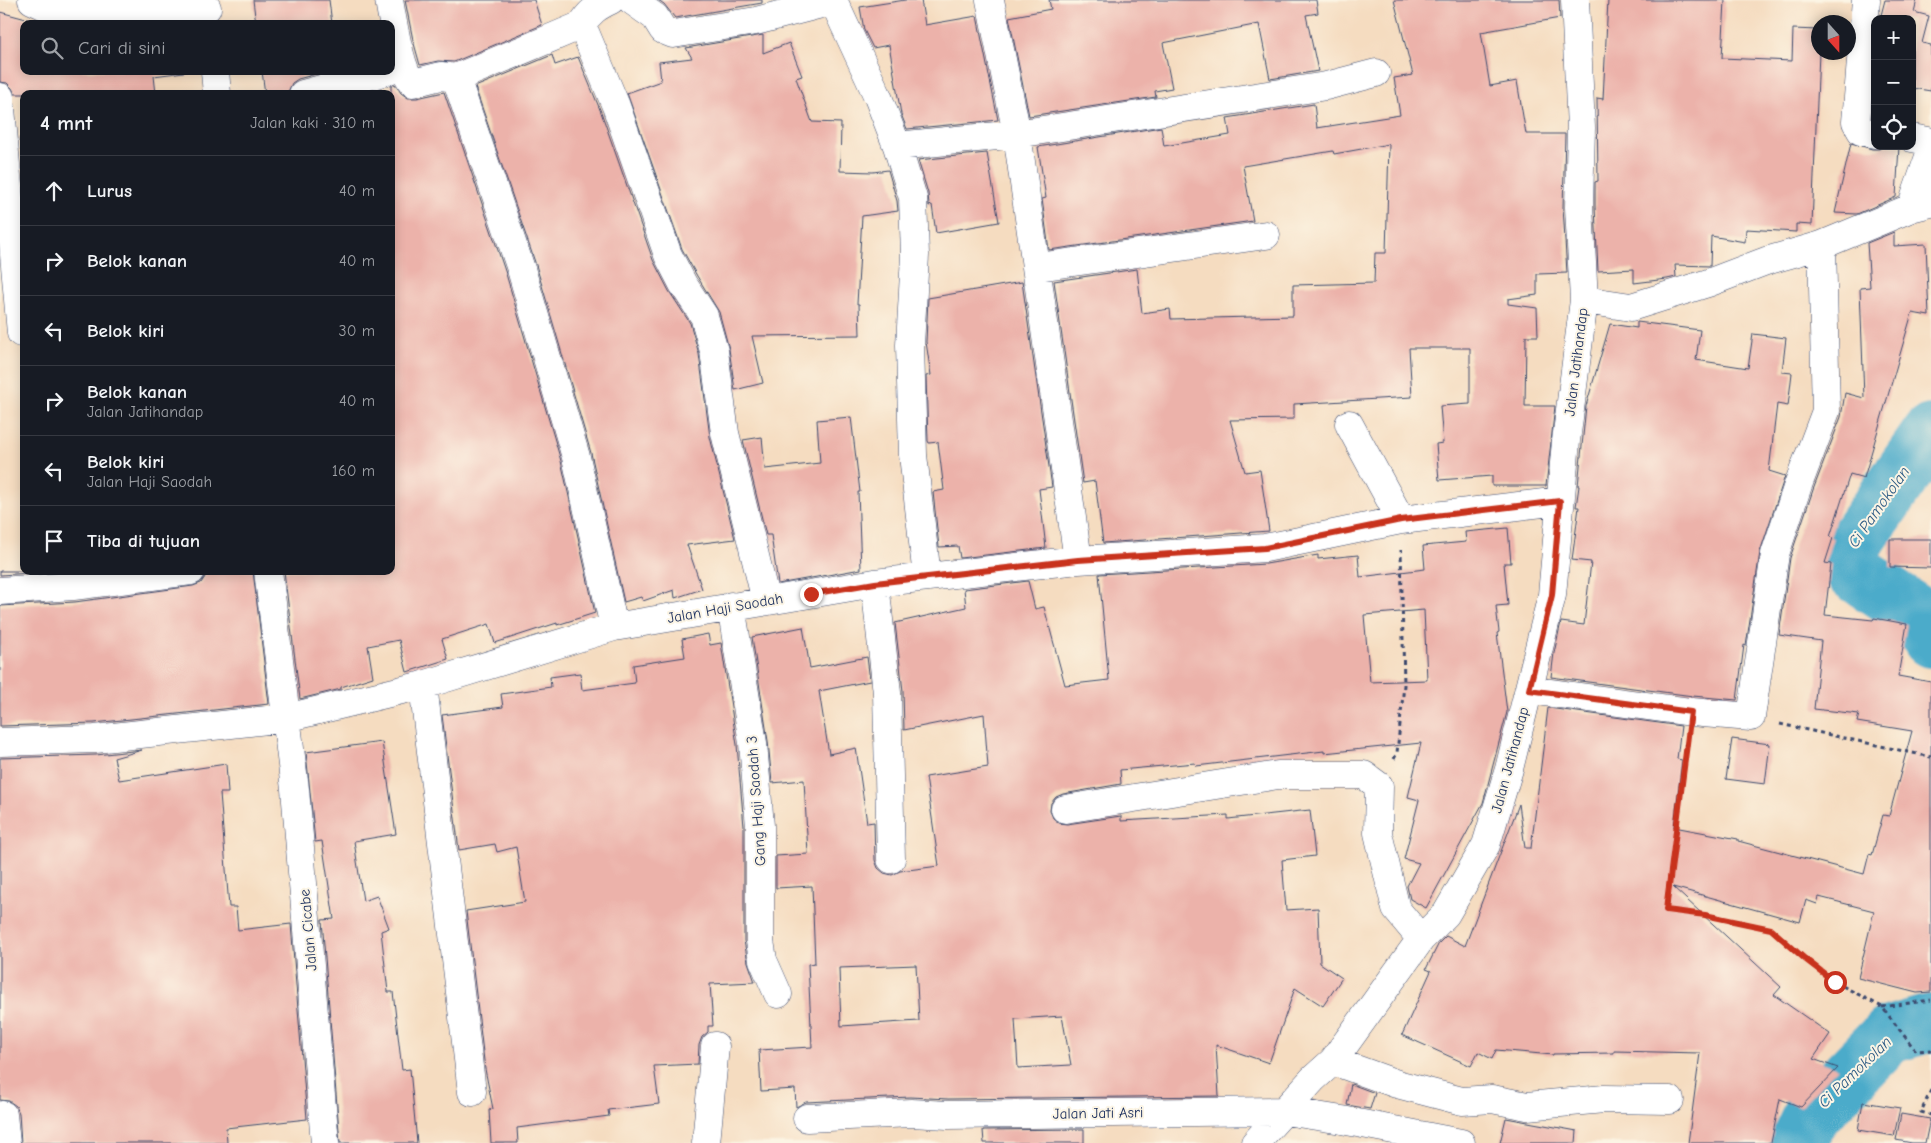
<!DOCTYPE html>
<html lang="id">
<meta charset="utf-8">
<style>
body{margin:0;font-family:"Comic Neue",sans-serif;background:#20242c;color:#f1f3f6}
.controls{position:absolute;right:15px;top:15px;display:grid;overflow:hidden;border-radius:10px;box-shadow:0 2px 12px #0003}
.controls button{width:45px;height:45px;display:grid;place-items:center;padding:0;border:0;border-bottom:1px solid #363941;background:#171b24;color:#f1f3f6;font:25px sans-serif}
.compass{position:absolute;left:1811px;top:15px;width:45px;height:45px;border-radius:50%;background:#171b24;box-shadow:0 2px 12px #0003;rotate:159deg}
.stop{position:absolute;width:15px;height:15px;margin:-11px;border:4px solid #c8321e;border-radius:50%;background:#fff}
.stop.end{background:#c8321e;border-color:#fff;box-shadow:0 1px 5px #0008}
.list{margin:0;padding:0;list-style:none}
h2{display:flex;justify-content:space-between;align-items:center;height:65px;margin:0;padding:0 20px;font-size:21px}
h2 small{font-size:16px;font-weight:400;color:#9ea1a6}
.list li{display:grid;grid-template-columns:32px 1fr auto;gap:15px;align-items:center;box-sizing:border-box;height:70px;padding:0 20px;border-top:1px solid #363941}
.list b{display:block;font-size:19px;white-space:nowrap}
.list p{margin:0;font-size:16px;white-space:nowrap;color:#9ea1a6}
.list em{font-size:16px;font-style:normal;color:#9ea1a6}
.icon{flex:none;width:28px;height:28px;fill:none;stroke:currentColor;stroke-width:2;stroke-linecap:round;stroke-linejoin:round}
.map{position:relative;flex:none;width:1931px;height:1143px;overflow:hidden}
.search{position:absolute;background:#171b24;box-shadow:0 2px 12px #0003;left:20px;top:20px;width:375px;height:55px;display:flex;align-items:center;gap:12px;box-sizing:border-box;padding:0 18px;border-radius:10px;color:#9ea1a6;font-size:19px}
.panel{position:absolute;background:#171b24;box-shadow:0 2px 12px #0003;left:20px;top:90px;width:375px;height:485px;border-radius:10px}
.map>svg:first-child{display:block}
</style>
<div class="map">
<svg width="1931" height="1143" viewBox="0 0 1931 1143">
<rect width="100%" height="100%" fill="#fcf5e5"/>
<filter id="ink" filterUnits="userSpaceOnUse"><feTurbulence type="fractalNoise" baseFrequency=".02" numOctaves="2"/><feDisplacementMap in="SourceGraphic" scale="10" xChannelSelector="R" yChannelSelector="G"/><feConvolveMatrix kernelMatrix="1 2 1 2 8 2 1 2 1" color-interpolation-filters="sRGB"/></filter>
<filter id="wash" filterUnits="userSpaceOnUse"><feTurbulence type="fractalNoise" baseFrequency=".0096" numOctaves="4" result="noise"/><feDisplacementMap in="SourceGraphic" scale="20" xChannelSelector="R" yChannelSelector="G"/><feGaussianBlur stdDeviation="1.12" result="paint"/><feColorMatrix in="noise" values="0 0 0 0 0 0 0 0 0 0 0 0 0 0 0 0 0 1.4 0 .05"/><feComposite in="paint" operator="in"/></filter>
<g filter="url(#wash)">
<rect width="100%" height="100%" fill="#f5dcc0"/>
<g fill="none" stroke-linecap="round" stroke-linejoin="round">
<path stroke="#4babca" stroke-width="58" d="M 1931,433 L 1846,555 L 1855,573 L 1917,614 L 1931,639
M 1798,1143 L 1811,1115 L 1889,1035 L 1931,1023"/>
</g>
<g id="blocks">
<path fill="#ecb2aa" fill-rule="evenodd" d="M 253,0 L 329,0 L 332,24 L 256,24 Z
M 405,0 L 534,0 L 542,25 L 454,62 L 438,61 L 420,65 L 413,40 Z
M 658,0 L 762,0 L 762,3 L 675,18 L 664,4 Z
M 905,0 L 921,0 L 925,25 L 977,16 L 998,120 L 907,129 L 901,114 L 889,45 L 873,48 L 864,30 L 860,7 Z
M 1049,0 L 1316,0 L 1318,13 L 1306,15 L 1318,71 L 1270,79 L 1259,24 L 1163,43 L 1172,88 L 1155,91 L 1156,97 L 1029,116 L 1009,17 L 1051,9 Z
M 1394,0 L 1559,0 L 1560,18 L 1481,32 L 1490,86 L 1517,81 L 1526,134 L 1565,134 L 1563,207 L 1567,273 L 1537,274 L 1537,295 L 1508,299 L 1508,304 L 1537,308 L 1538,336 L 1526,336 L 1525,406 L 1555,406 L 1546,486 L 1492,486 L 1492,476 L 1439,480 L 1436,444 L 1443,443 L 1440,406 L 1470,404 L 1470,348 L 1409,348 L 1412,397 L 1294,404 L 1294,419 L 1230,420 L 1245,472 L 1260,470 L 1269,531 L 1103,543 L 1095,481 L 1083,483 L 1054,281 L 1137,269 L 1142,313 L 1170,309 L 1171,319 L 1293,316 L 1293,285 L 1374,283 L 1375,253 L 1386,253 L 1389,144 L 1334,154 L 1333,151 L 1243,166 L 1253,221 L 1049,250 L 1042,199 L 1046,198 L 1038,147 L 1161,127 L 1164,146 L 1230,135 L 1227,118 L 1314,104 L 1317,128 L 1400,115 L 1394,78 L 1413,75 Z
M 1608,0 L 1725,0 L 1722,58 L 1792,61 L 1793,29 L 1818,30 L 1819,52 L 1812,225 L 1796,224 L 1796,232 L 1746,229 L 1745,242 L 1711,236 L 1710,266 L 1675,265 L 1676,277 L 1667,279 L 1634,283 L 1634,269 L 1598,271 L 1595,207 L 1595,182 L 1598,181 L 1597,98 L 1603,99 Z
M 1885,0 L 1917,0 L 1914,12 L 1929,16 L 1922,43 L 1931,45 L 1931,91 L 1912,88 L 1912,19 L 1880,19 Z
M 0,12 L 45,24 L 24,24 L 24,71 L 191,71 L 154,76 L 156,94 L 15,94 L 12,88 L 7,83 L 0,82 Z
M 763,35 L 763,53 L 789,43 L 802,76 L 796,78 L 812,122 L 841,123 L 840,171 L 873,172 L 888,170 L 897,201 L 898,211 L 862,216 L 857,304 L 859,304 L 860,335 L 752,336 L 763,383 L 735,390 L 729,349 L 719,312 L 697,276 L 682,249 L 627,93 L 661,81 L 659,62 L 692,58 L 686,48 Z
M 552,55 L 555,65 L 578,57 L 601,112 L 653,260 L 669,291 L 690,323 L 699,354 L 710,437 L 735,539 L 687,545 L 702,589 L 675,598 L 674,590 L 643,601 L 641,597 L 624,602 L 591,453 L 536,265 L 475,87 Z
M 262,71 L 327,71 L 298,79 L 292,83 L 288,92 L 278,94 L 265,94 Z
M 395,84 L 401,93 L 408,98 L 417,98 L 444,92 L 506,274 L 561,461 L 595,613 L 557,625 L 557,623 L 495,643 L 489,624 L 442,639 L 448,659 L 407,672 L 399,640 L 368,646 L 373,677 L 341,687 L 341,689 L 300,699 L 284,571 L 391,571 L 391,86 Z
M 1851,143 L 1872,149 L 1879,149 L 1884,146 L 1899,146 L 1896,197 L 1857,214 L 1835,213 Z
M 987,153 L 999,222 L 936,233 L 932,205 L 929,206 L 928,193 L 918,160 Z
M 1894,232 L 1894,246 L 1926,244 L 1929,316 L 1912,313 L 1864,478 L 1850,474 L 1830,537 L 1833,538 L 1825,563 L 1831,564 L 1825,615 L 1873,620 L 1874,618 L 1907,624 L 1898,676 L 1931,682 L 1931,992 L 1917,993 L 1858,978 L 1874,911 L 1819,897 L 1817,904 L 1806,900 L 1800,922 L 1673,887 L 1781,987 L 1774,995 L 1830,1034 L 1813,1059 L 1838,1068 L 1801,1107 L 1780,1099 L 1771,1143 L 1688,1143 L 1700,1053 L 1614,1051 L 1614,1053 L 1553,1054 L 1553,1055 L 1496,1050 L 1492,1059 L 1478,1052 L 1471,1066 L 1402,1035 L 1431,971 L 1426,969 L 1439,943 L 1446,936 L 1465,946 L 1519,804 L 1525,848 L 1531,848 L 1548,708 L 1681,726 L 1677,759 L 1682,760 L 1674,827 L 1738,839 L 1738,841 L 1864,874 L 1869,854 L 1872,855 L 1883,815 L 1889,816 L 1912,731 L 1857,722 L 1859,714 L 1814,709 L 1821,641 L 1779,635 L 1790,558 L 1813,490 L 1841,417 L 1845,393 L 1864,398 L 1860,288 L 1870,287 L 1867,243 Z
M 1022,282 L 1052,487 L 1039,489 L 1046,548 L 960,558 L 958,546 L 939,547 L 933,492 L 944,490 L 938,442 L 929,443 L 928,441 L 926,376 L 931,375 L 926,342 L 928,298 Z
M 1637,322 L 1700,330 L 1696,360 L 1748,368 L 1753,334 L 1786,338 L 1782,372 L 1792,373 L 1788,406 L 1777,404 L 1769,471 L 1785,476 L 1760,552 L 1746,646 L 1744,645 L 1737,700 L 1693,696 L 1551,677 L 1554,653 L 1561,622 L 1584,625 L 1591,562 L 1572,560 L 1579,507 L 1576,507 L 1579,486 L 1578,486 L 1586,406 L 1610,324 L 1637,328 Z
M 851,417 L 860,492 L 858,492 L 861,569 L 778,584 L 771,535 L 766,535 L 743,440 L 762,437 L 765,469 L 820,463 L 817,420 Z
M 1508,528 L 1511,563 L 1504,563 L 1508,605 L 1496,606 L 1499,632 L 1497,633 L 1507,712 L 1483,803 L 1426,908 L 1410,899 L 1407,886 L 1419,863 L 1404,859 L 1419,800 L 1408,797 L 1421,743 L 1324,753 L 1324,751 L 1196,766 L 1195,763 L 1120,770 L 1121,784 L 1063,794 L 1056,797 L 1051,803 L 1050,811 L 1053,818 L 1059,823 L 1067,824 L 1121,816 L 1121,821 L 1228,815 L 1228,819 L 1310,810 L 1315,856 L 1282,860 L 1286,910 L 1318,908 L 1320,963 L 1342,978 L 1323,1006 L 1295,988 L 1269,1063 L 1216,1045 L 1219,1096 L 948,1099 L 910,1097 L 806,1102 L 796,1107 L 795,1089 L 761,1091 L 759,1050 L 812,1047 L 808,964 L 815,963 L 812,886 L 776,888 L 776,856 L 808,854 L 804,780 L 772,783 L 768,741 L 752,637 L 803,627 L 810,668 L 867,657 L 870,681 L 819,691 L 829,754 L 856,748 L 867,823 L 874,822 L 875,860 L 878,868 L 884,873 L 892,875 L 900,871 L 939,866 L 926,777 L 988,767 L 984,714 L 904,730 L 903,691 L 895,623 L 966,607 L 964,589 L 1028,581 L 1035,609 L 1044,607 L 1065,685 L 1109,680 L 1099,574 L 1266,564 L 1318,555 L 1318,559 L 1358,555 L 1360,577 L 1425,569 L 1423,546 L 1466,542 L 1465,532 ZM 1424,610 L 1427,680 L 1370,682 L 1364,615 ZM 916,965 L 919,1021 L 841,1026 L 839,968 ZM 1062,1016 L 1071,1065 L 1018,1068 L 1015,1019 Z
M 1890,539 L 1931,539 L 1931,568 L 1890,567 Z
M 0,571 L 60,571 L 0,575 Z
M 206,571 L 253,571 L 269,704 L 94,723 L 0,726 L 0,606 L 75,602 L 193,586 L 201,583 L 205,577 Z
M 708,634 L 710,645 L 721,643 L 737,745 L 744,827 L 744,941 L 748,962 L 755,982 L 710,984 L 713,1026 L 708,1026 L 708,1032 L 702,1037 L 699,1045 L 698,1064 L 654,1066 L 659,1104 L 608,1110 L 609,1116 L 517,1128 L 518,1143 L 491,1143 L 489,1110 L 493,1109 L 485,1069 L 466,911 L 525,902 L 516,847 L 497,852 L 495,844 L 459,850 L 442,715 L 503,707 L 501,694 L 551,687 L 550,677 L 580,673 L 582,690 L 635,683 L 633,665 L 685,657 L 682,639 Z
M 1732,739 L 1770,744 L 1765,784 L 1726,779 Z
M 382,742 L 396,834 L 354,841 L 363,901 L 377,896 L 389,928 L 381,931 L 388,992 L 393,992 L 402,1070 L 410,1069 L 417,1143 L 340,1143 L 322,920 L 334,919 L 322,841 L 315,842 L 306,752 Z
M 142,750 L 114,758 L 119,780 L 226,764 L 228,793 L 220,793 L 229,907 L 236,907 L 238,930 L 291,924 L 307,1119 L 226,1128 L 227,1143 L 21,1143 L 19,1113 L 16,1106 L 9,1101 L 0,1100 L 0,758 L 96,755 Z
M 1351,1084 L 1375,1093 L 1370,1109 L 1347,1105 Z
M 1863,1102 L 1900,1108 L 1894,1136 L 1858,1130 Z
M 1901,1114 L 1930,1119 L 1925,1143 L 1912,1143 L 1896,1140 Z
M 1506,1118 L 1577,1131 L 1576,1143 L 1500,1143 Z
M 1084,1129 L 1084,1143 L 984,1143 L 983,1130 Z"/>
</g>
</g>
<g filter="url(#ink)">
<use href="#blocks" fill-opacity="0" stroke="#3c496d" stroke-width="1"/>
<g fill="none" stroke-linecap="round" stroke-linejoin="round">
<g stroke="#3c496d" stroke-width="29">
<path id="minor" d="M 32,0 L 60,13 L 207,8
M 389,0 C 392,18 401,72 413,83 L 441,76 L 456,78 L 582,25 C 589,12 598,6 611,0
M 631,0 L 655,17 L 663,30 L 673,34 L 756,21 L 833,1
M 833,0 L 878,97 L 897,146 L 913,198 L 915,255 L 910,345 L 913,455 L 927,577
M 990,0 L 1017,134 L 1078,560
M 1866,0 L 1856,122 L 1861,131 L 1875,134
M 582,25 L 616,106 L 668,255 L 683,284 L 704,316 L 714,351 L 725,433 L 766,601
M 215,71 L 217,94
M 456,78 L 521,269 L 576,457 L 614,627
M 303,94 L 387,71
M 0,97 L 21,333
M 1912,138 L 1928,141 L 1931,145
M 897,146 L 1017,134 L 1326,86 L 1376,73
M 1911,208 L 1931,151
M 1038,267 L 1266,235
M 1584,300 L 1631,307 L 1708,283 L 1766,261 L 1822,245 L 1911,208 L 1931,203
M 1349,424 L 1401,520
M 268,571 L 295,789 L 325,1143
M 875,583 L 887,693 L 891,859
M 0,591 L 73,586 L 191,571
M 731,606 L 753,743 L 760,826 L 760,941 L 763,960 L 778,994
M 423,685 L 472,1092
M 1529,690 L 1691,712 L 1751,717 L 1775,554 L 1798,485 L 1826,411 L 1822,245
M 0,742 L 95,739 L 286,718 L 423,685 L 614,627 L 875,583 L 1078,560 L 1265,548 L 1401,520 L 1560,501
M 1065,809 L 1278,775 L 1364,775 L 1379,786 L 1378,833 L 1396,909 L 1421,939
M 1333,1061 L 1397,1084 L 1462,1101 L 1492,1099 L 1527,1106 L 1604,1099 L 1670,1100
M 3,1115 L 6,1143
M 807,1118 L 911,1113 L 948,1115 L 1285,1111 L 1342,1120 L 1461,1143
M 706,1143 L 715,1046
M 1255,1143 L 1313,1079 L 1333,1061 L 1421,939 L 1446,914 L 1486,845 L 1509,769 L 1552,595 L 1566,441 L 1584,300 L 1579,207 L 1581,128 L 1575,0"/>
</g>
<path stroke="#3c496d" stroke-width="3" stroke-dasharray="4 4" stroke-linecap="butt" d="M 1780,724 L 1931,757
M 1687,742 L 1666,910 L 1705,915 L 1771,929 L 1805,959 L 1835,982 L 1882,1007 L 1916,1051 L 1931,1050
M 1394,759 L 1397,753 L 1404,685 L 1401,550
M 1882,1007 L 1931,1000
M 1931,1090 L 1921,1112 L 1931,1115"/>
<use href="#minor" stroke="#fff" stroke-width="28"/>
</g>
</g>
<g fill="none" stroke-linecap="round" stroke-linejoin="round" filter="url(#ink)">
<path stroke="#c8321e" stroke-width="6" d="M 811,594 L 875,583 L 1078,560 L 1265,548 L 1401,520 L 1560,501 L 1552,595 L 1529,690 L 1691,712 L 1666,910 L 1705,915 L 1771,929 L 1805,959 L 1835,982"/>
</g>
<g text-anchor="middle" dominant-baseline="central" stroke-width="4" stroke-linejoin="round" paint-order="stroke">
<g font-size="15" fill="#1b2f5e" stroke="#fcf5e5">
<text transform="translate(1576 362) rotate(-83)">Jalan Jatihandap</text>
<text transform="translate(725 608) rotate(-10)">Jalan Haji Saodah</text>
<text transform="translate(1510 760) rotate(-75)">Jalan Jatihandap</text>
<text transform="translate(756 801) rotate(-94)">Gang Haji Saodah 3</text>
<text transform="translate(308 930) rotate(-95)">Jalan Cicabe</text>
<text transform="translate(1098 1113) rotate(-1)">Jalan Jati Asri</text>
</g>
<g font-size="16" font-style="italic" fill="#2c5a84" stroke="#fcf5e5">
<text transform="translate(1879 507) rotate(-55)">Ci Pamokolan</text>
<text transform="translate(1855 1072) rotate(-44)">Ci Pamokolan</text>
</g>
</g>
</svg>
<div class="controls">
<button>+</button>
<button>−</button>
<button><svg class="icon" aria-label="locate" viewBox="0 0 24 24"><circle cx="12" cy="12" r="6"/><path d="M12 2v4M12 18v4M2 12h4M18 12h4"/></svg></button>
</div>
<svg class="compass" viewBox="-18 -18 36 36"><path d="M0-13l5 13h-10z" fill="#e53935"/><path d="M0 13l5-13h-10z" fill="#9ea1a6"/></svg>
<div class="stop" style="left:1835px;top:982px"></div>
<div class="stop end" style="left:811px;top:594px"></div>
<div class="search"><svg class="icon" aria-label="search" viewBox="0 0 24 24"><circle cx="10" cy="10" r="6"/><path d="M15 15l6 6"/></svg>Cari di sini</div>
<section class="panel">
<h2>4 mnt<small>Jalan kaki · 310 m</small></h2>
<ul class="list">
<li><svg class="icon" aria-label="ahead" viewBox="0 0 24 24"><path d="M12 20V5M6 11l6-6 6 6"/></svg><div><b>Lurus</b></div><em>40 m</em></li>
<li><svg class="icon" aria-label="right" viewBox="0 0 24 24"><path d="M7 20v-9h11M14 6l5 5-5 5"/></svg><div><b>Belok kanan</b></div><em>40 m</em></li>
<li><svg class="icon" aria-label="left" viewBox="0 0 24 24"><path d="M17 20v-9H6M10 6l-5 5 5 5"/></svg><div><b>Belok kiri</b></div><em>30 m</em></li>
<li><svg class="icon" aria-label="right" viewBox="0 0 24 24"><path d="M7 20v-9h11M14 6l5 5-5 5"/></svg><div><b>Belok kanan</b><p>Jalan Jatihandap</p></div><em>40 m</em></li>
<li><svg class="icon" aria-label="left" viewBox="0 0 24 24"><path d="M17 20v-9H6M10 6l-5 5 5 5"/></svg><div><b>Belok kiri</b><p>Jalan Haji Saodah</p></div><em>160 m</em></li>
<li><svg class="icon" aria-label="arrive" viewBox="0 0 24 24"><path d="M6 21V4h12l-3 4 3 4H6"/></svg><div><b>Tiba di tujuan</b></div></li>
</ul>
</section>
</div>
